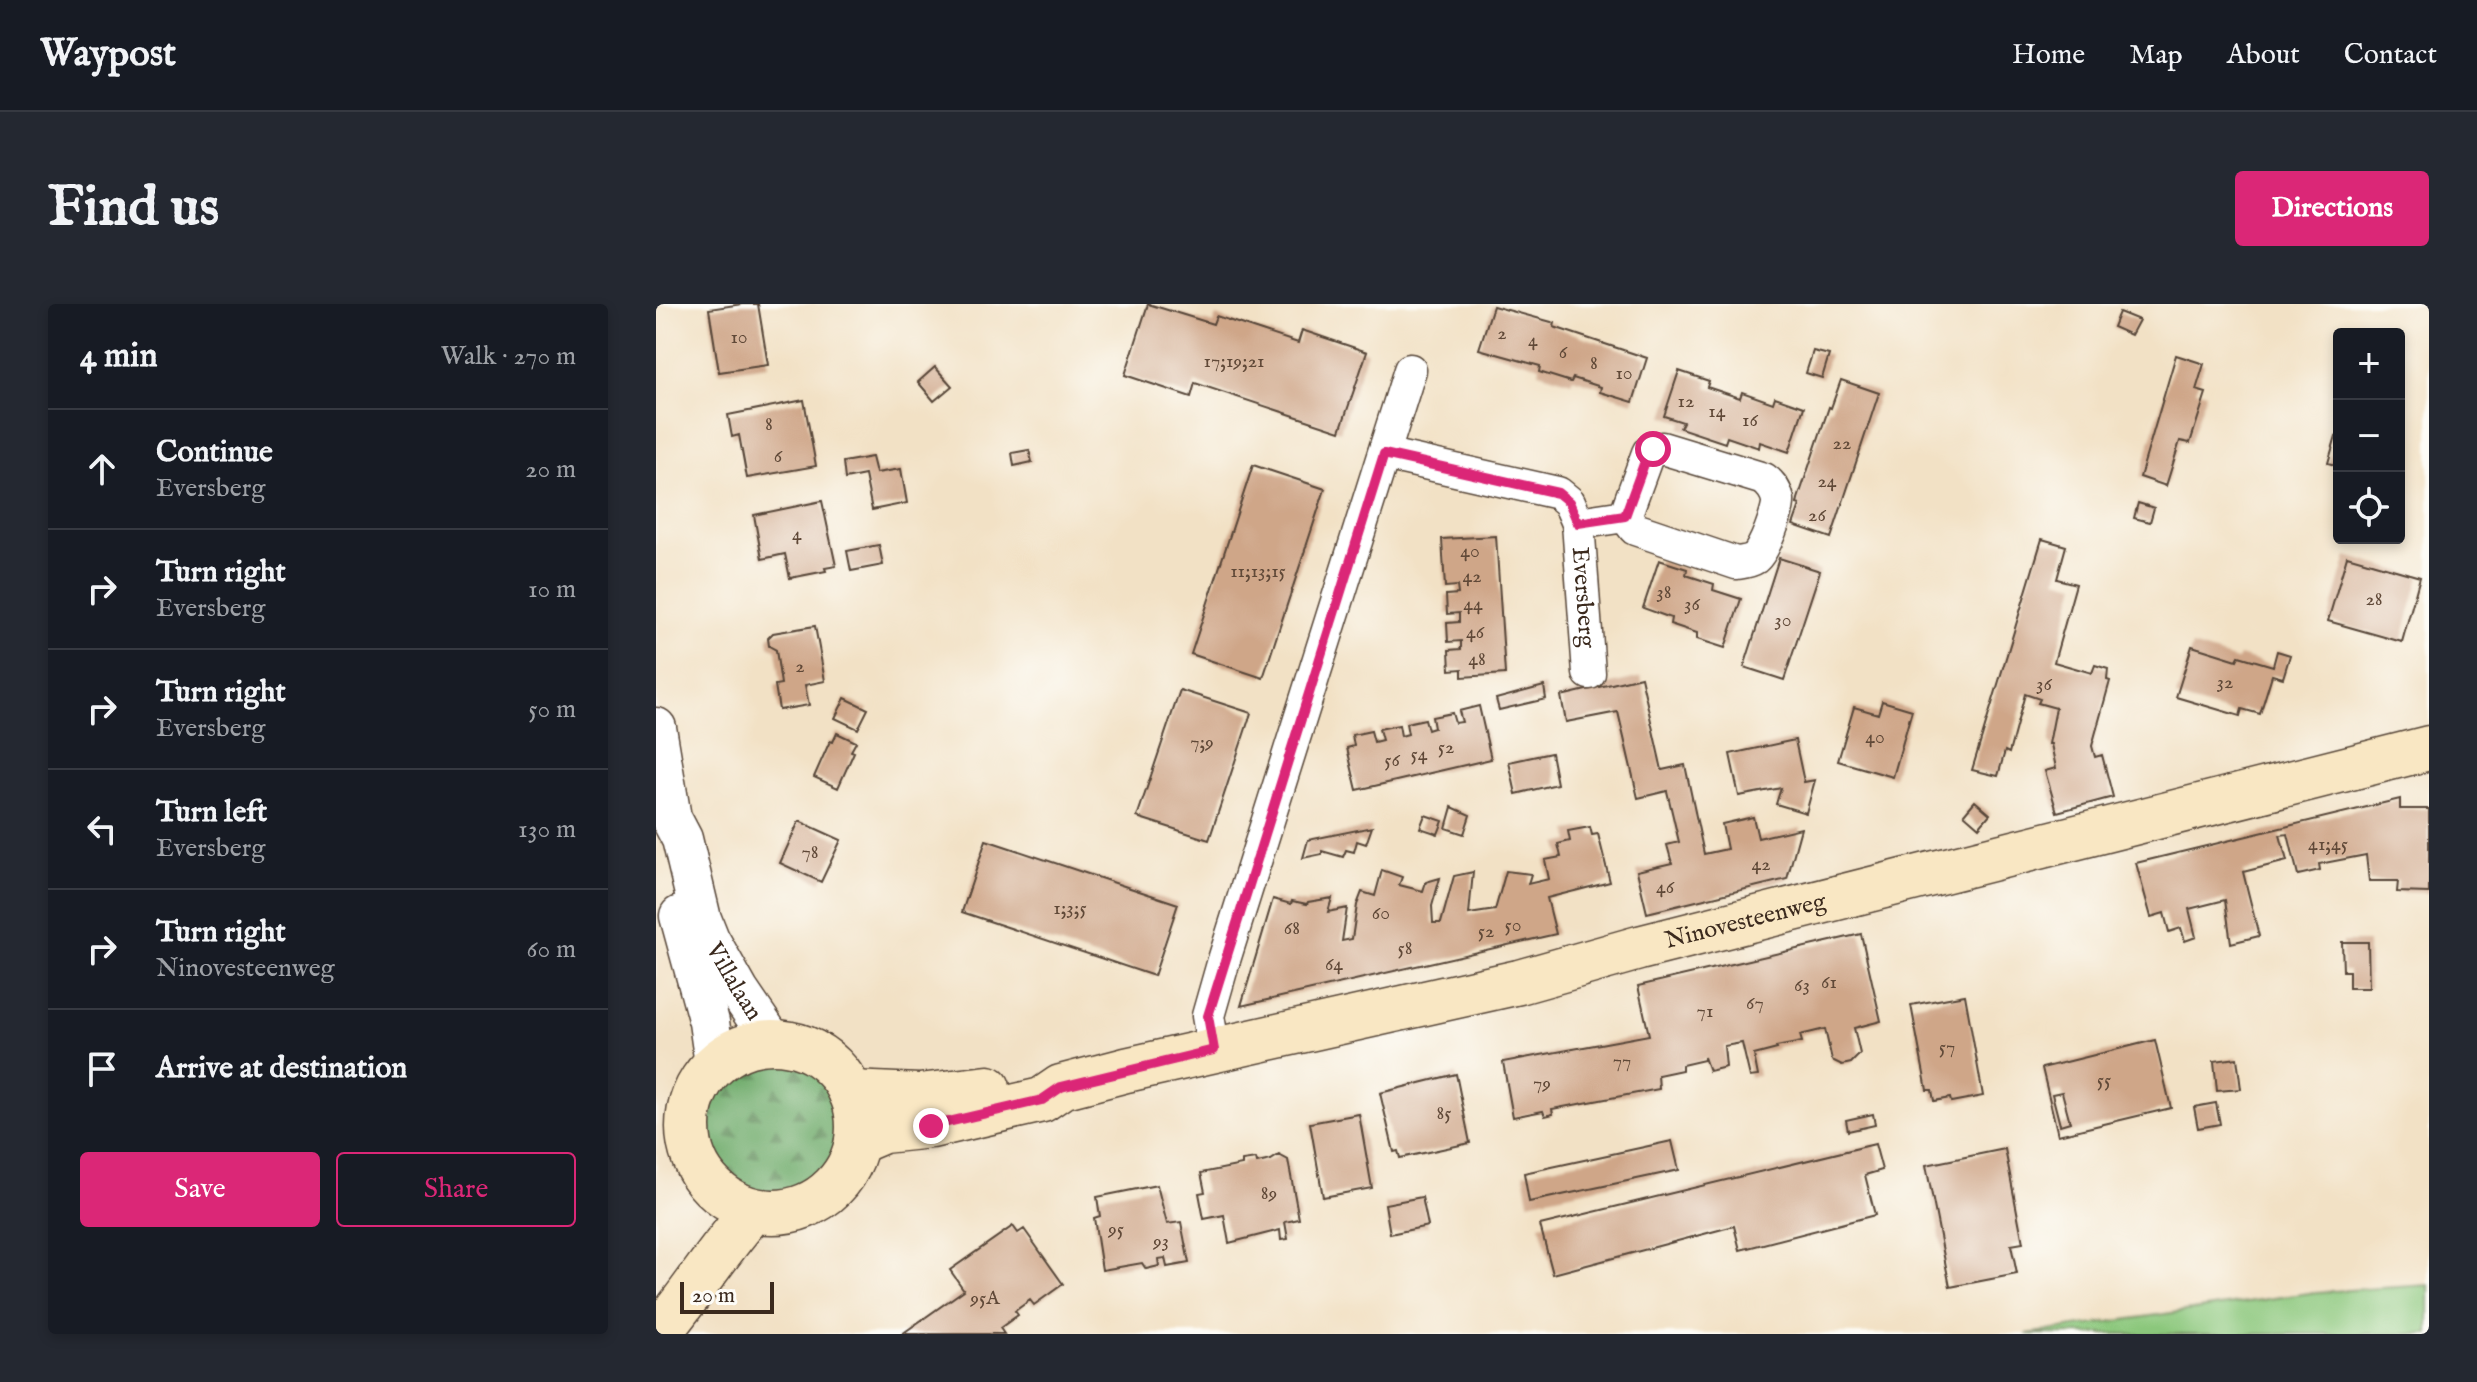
<!DOCTYPE html>
<meta charset="utf-8">
<style>
body{margin:0;font-family:"IM FELL English",serif;background:#242831;color:#f1f3f6}
.controls{position:absolute;right:24px;top:24px;display:grid;overflow:hidden;border-radius:8px;box-shadow:0 4px 12px #0003}
.controls button{width:72px;height:72px;display:grid;place-items:center;padding:0;border:0;border-bottom:2px solid #363941;background:#171b24;color:#f1f3f6;font:40px sans-serif}
.scale{position:absolute;left:24px;bottom:20px;width:94px;box-sizing:border-box;padding-left:8px;border:4px solid #3b2a1e;border-top:0;font-size:22px;line-height:28px;white-space:nowrap;color:#3b2a1e;-webkit-text-stroke:6px #fdfcf7;paint-order:stroke}
.stop{position:absolute;width:24px;height:24px;margin:-18px;border:6px solid #db2777;border-radius:50%;background:#fff}
.stop.end{background:#db2777;border-color:#fff;box-shadow:0 2px 8px #0008}
.list{margin:0;padding:0;list-style:none}
h2{display:flex;justify-content:space-between;align-items:center;height:104px;margin:0;padding:0 32px;font-size:34px}
h2 small{font-size:26px;font-weight:400;color:#9ea1a6}
.list li{display:grid;grid-template-columns:52px 1fr auto;gap:24px;align-items:center;box-sizing:border-box;height:120px;padding:0 32px;border-top:2px solid #363941}
.list b{display:block;font-size:30px;white-space:nowrap}
.list p{margin:0;font-size:26px;white-space:nowrap;color:#9ea1a6}
.list em{font-size:26px;font-style:normal;color:#9ea1a6}
.actions{display:flex;gap:16px;padding:24px 32px}
.actions a{flex:1;padding:18px 0;border:2px solid #db2777;border-radius:8px;text-align:center;font-size:28px;color:#db2777}
.actions .main{background:#db2777;color:#fff}
.icon{flex:none;width:44px;height:44px;fill:none;stroke:currentColor;stroke-width:2;stroke-linecap:round;stroke-linejoin:round}
.map{position:relative;flex:none;width:1773px;height:1030px;overflow:hidden;border-radius:8px}
header{display:flex;align-items:center;gap:48px;box-sizing:border-box;height:112px;padding:0 40px;background:#171b24;border-bottom:2px solid #363941}
header strong{font-size:38px}
nav{display:flex;gap:44px;margin-inline-start:auto;font-size:28px}
.intro{display:flex;align-items:center;justify-content:space-between;box-sizing:border-box;height:192px;padding:0 48px}
h1{margin:0;font-size:56px}
.button{padding:20px 36px;border-radius:8px;background:#db2777;color:#fff;font-size:28px;font-weight:700}
main{display:flex;gap:48px;padding:0 48px}
aside{flex:1;background:#171b24;border-radius:8px;box-shadow:0 4px 12px #0003}
.map>svg:first-child{display:block}
</style>
<header>
<strong>Waypost</strong>
<nav><a>Home</a><a>Map</a><a>About</a><a>Contact</a></nav>
</header>
<div class="intro"><h1>Find us</h1><a class="button">Directions</a></div>
<main>
<aside>
<h2>4 min<small>Walk · 270 m</small></h2>
<ul class="list">
<li><svg class="icon" aria-label="ahead" viewBox="0 0 24 24"><path d="M12 20V5M6 11l6-6 6 6"/></svg><div><b>Continue</b><p>Eversberg</p></div><em>20 m</em></li>
<li><svg class="icon" aria-label="right" viewBox="0 0 24 24"><path d="M7 20v-9h11M14 6l5 5-5 5"/></svg><div><b>Turn right</b><p>Eversberg</p></div><em>10 m</em></li>
<li><svg class="icon" aria-label="right" viewBox="0 0 24 24"><path d="M7 20v-9h11M14 6l5 5-5 5"/></svg><div><b>Turn right</b><p>Eversberg</p></div><em>50 m</em></li>
<li><svg class="icon" aria-label="left" viewBox="0 0 24 24"><path d="M17 20v-9H6M10 6l-5 5 5 5"/></svg><div><b>Turn left</b><p>Eversberg</p></div><em>130 m</em></li>
<li><svg class="icon" aria-label="right" viewBox="0 0 24 24"><path d="M7 20v-9h11M14 6l5 5-5 5"/></svg><div><b>Turn right</b><p>Ninovesteenweg</p></div><em>60 m</em></li>
<li><svg class="icon" aria-label="arrive" viewBox="0 0 24 24"><path d="M6 21V4h12l-3 4 3 4H6"/></svg><div><b>Arrive at destination</b></div></li>
</ul>
<div class="actions"><a class="main">Save</a><a>Share</a></div>
</aside>
<div class="map">
<svg width="1773" height="1030" viewBox="0 0 1773 1030">
<defs>
<pattern id="forest-firs" width="22" height="20" patternUnits="userSpaceOnUse" patternTransform="scale(2)"><rect width="22" height="20" fill="#70ac6c"/><path d="M5 1l3.5 6h-7zM16 11l3.5 6h-7z" fill="#5d8c58"/></pattern>
</defs>
<rect width="100%" height="100%" fill="#fdfcf7"/>
<filter id="ink" filterUnits="userSpaceOnUse"><feTurbulence type="fractalNoise" baseFrequency=".0125" numOctaves="2"/><feDisplacementMap in="SourceGraphic" scale="16" xChannelSelector="R" yChannelSelector="G"/><feConvolveMatrix kernelMatrix="1 2 1 2 8 2 1 2 1" color-interpolation-filters="sRGB"/></filter>
<filter id="wash" filterUnits="userSpaceOnUse"><feTurbulence type="fractalNoise" baseFrequency=".006" numOctaves="4" result="noise"/><feDisplacementMap in="SourceGraphic" scale="32" xChannelSelector="R" yChannelSelector="G"/><feGaussianBlur stdDeviation="1.8" result="paint"/><feColorMatrix in="noise" values="0 0 0 0 0 0 0 0 0 0 0 0 0 0 0 0 0 1.4 0 .05"/><feComposite in="paint" operator="in"/></filter>
<g filter="url(#wash)">
<rect width="100%" height="100%" fill="#f2e1c5"/>
<path fill="url(#forest-firs)" stroke="#566b45" stroke-width="2" d="M53 823a66 66 0 1 1 132 0a66 66 0 1 1-132 0Z"/>
<path fill="#8bc77c" stroke="#63784d" stroke-width="2" d="M 1773,981 L 1773,1030 L 1371,1030 L 1660,988 Z"/>
<g id="blocks">
<path fill="#cfa688" fill-rule="evenodd" d="M 86,0 L 102,0 L 112,61 L 63,68 L 53,5 Z
M 492,0 L 557,20 L 560,12 L 642,39 L 646,26 L 711,48 L 684,127 L 539,79 L 535,93 L 469,71 Z
M 837,2 L 899,19 L 898,23 L 991,54 L 977,98 L 944,88 L 945,83 L 917,74 L 915,78 L 883,68 L 884,62 L 823,45 Z
M 1463,8 L 1483,16 L 1475,31 L 1457,23 Z
M 1157,47 L 1173,51 L 1166,74 L 1150,69 Z
M 1520,51 L 1548,60 L 1540,86 L 1550,89 L 1534,139 L 1524,137 L 1510,182 L 1484,173 Z
M 279,63 L 296,82 L 278,97 L 262,78 Z
M 1023,67 L 1053,77 L 1051,83 L 1084,94 L 1086,88 L 1117,99 L 1119,93 L 1148,103 L 1133,148 L 1104,138 L 1103,144 L 1071,133 L 1069,139 L 1024,124 L 1027,118 L 1008,112 Z
M 1185,76 L 1223,89 L 1175,234 L 1137,221 L 1144,201 L 1141,200 L 1142,195 L 1173,103 L 1175,104 Z
M 148,96 L 160,162 L 91,174 L 83,131 L 76,133 L 72,111 Z
M 1680,132 L 1683,133 L 1683,162 L 1672,159 Z
M 373,146 L 376,158 L 358,162 L 356,149 Z
M 216,153 L 220,169 L 245,165 L 251,199 L 216,206 L 209,171 L 189,175 L 187,158 Z
M 597,161 L 669,185 L 607,374 L 535,350 Z
M 166,197 L 180,262 L 169,264 L 170,267 L 134,274 L 129,250 L 106,255 L 98,211 Z
M 1482,199 L 1498,204 L 1494,218 L 1478,214 Z
M 840,232 L 849,370 L 806,373 L 806,365 L 794,366 L 793,346 L 805,345 L 805,337 L 792,338 L 791,319 L 803,318 L 803,309 L 791,310 L 790,291 L 802,290 L 801,282 L 789,283 L 786,235 Z
M 1386,235 L 1410,242 L 1401,275 L 1420,280 L 1398,358 L 1436,369 L 1439,361 L 1452,365 L 1451,376 L 1454,377 L 1436,442 L 1439,453 L 1446,451 L 1457,493 L 1401,508 L 1389,467 L 1400,464 L 1395,440 L 1393,440 L 1400,404 L 1382,399 L 1384,395 L 1369,390 L 1353,449 L 1349,447 L 1342,472 L 1316,466 Z
M 223,241 L 227,261 L 195,267 L 191,247 Z
M 1691,252 L 1764,273 L 1746,338 L 1672,317 Z
M 1123,254 L 1164,267 L 1128,376 L 1088,363 Z
M 1003,256 L 1031,265 L 1030,271 L 1058,280 L 1057,286 L 1085,295 L 1069,344 L 1041,335 L 1041,329 L 1014,320 L 1015,314 L 987,304 Z
M 159,322 L 169,377 L 149,381 L 153,401 L 123,406 L 119,381 L 125,380 L 120,346 L 113,342 L 112,334 L 117,329 Z
M 1536,342 L 1581,356 L 1583,352 L 1617,362 L 1621,347 L 1634,351 L 1627,374 L 1616,371 L 1604,410 L 1586,405 L 1584,412 L 1520,393 Z
M 985,373 L 1006,466 L 1029,461 L 1048,550 L 1071,545 L 1066,520 L 1097,513 L 1102,534 L 1145,524 L 1131,575 L 991,609 L 981,567 L 1016,559 L 1011,541 L 1023,538 L 1011,487 L 982,494 L 962,408 L 910,418 L 905,392 Z
M 888,382 L 890,395 L 843,406 L 840,395 Z
M 524,386 L 595,409 L 553,536 L 481,513 Z
M 189,394 L 212,405 L 202,425 L 179,414 Z
M 1226,397 L 1256,406 L 1237,473 L 1182,457 L 1198,403 L 1222,410 Z
M 823,402 L 835,455 L 701,486 L 691,444 L 698,442 L 696,431 L 715,427 L 718,438 L 726,436 L 723,425 L 743,421 L 745,432 L 752,430 L 750,419 L 769,415 L 772,426 L 778,424 L 776,413 L 796,409 L 799,419 L 806,418 L 803,407 Z
M 181,429 L 200,438 L 195,447 L 198,448 L 182,484 L 158,473 L 174,437 L 177,438 Z
M 1139,436 L 1148,478 L 1159,476 L 1150,509 L 1120,500 L 1125,484 L 1083,492 L 1074,450 Z
M 895,449 L 901,480 L 860,490 L 853,458 Z
M 1744,495 L 1744,505 L 1773,505 L 1773,589 L 1741,588 L 1742,577 L 1713,577 L 1710,551 L 1663,560 L 1664,566 L 1642,571 L 1632,530 L 1624,531 L 1631,557 L 1587,568 L 1603,632 L 1575,639 L 1569,596 L 1533,605 L 1540,633 L 1529,637 L 1525,624 L 1513,628 L 1508,609 L 1495,613 L 1480,559 Z
M 1319,497 L 1334,510 L 1323,523 L 1308,510 Z
M 796,503 L 814,511 L 808,530 L 790,524 Z
M 769,511 L 787,517 L 782,530 L 764,524 Z
M 143,517 L 185,536 L 165,578 L 124,559 Z
M 716,523 L 710,540 L 701,537 L 698,548 L 690,546 L 687,553 L 666,547 L 666,550 L 647,554 L 652,536 Z
M 934,523 L 936,531 L 942,530 L 954,578 L 891,594 L 900,630 L 585,702 L 617,595 L 635,600 L 636,597 L 651,600 L 652,598 L 676,594 L 672,608 L 691,604 L 686,637 L 696,635 L 701,601 L 706,588 L 719,592 L 726,566 L 746,573 L 743,581 L 767,587 L 770,578 L 784,574 L 776,602 L 777,619 L 785,619 L 798,572 L 817,568 L 813,610 L 839,606 L 850,567 L 875,570 L 872,580 L 893,575 L 889,556 L 905,553 L 902,540 L 914,537 L 912,527 Z
M 330,536 L 522,600 L 498,672 L 306,608 Z
M 1205,630 L 1225,717 L 1198,724 L 1204,750 L 1195,759 L 1186,761 L 1176,756 L 1169,725 L 1144,731 L 1146,738 L 1120,743 L 1121,745 L 1098,751 L 1102,772 L 1094,773 L 1086,739 L 1068,742 L 1070,763 L 1053,767 L 1048,753 L 1048,756 L 1026,761 L 1026,766 L 1002,771 L 1003,785 L 896,805 L 897,810 L 889,812 L 887,807 L 857,813 L 847,758 L 993,731 L 982,682 Z
M 1686,638 L 1712,638 L 1713,684 L 1693,684 L 1693,667 L 1687,667 Z
M 1309,691 L 1327,792 L 1295,798 L 1294,794 L 1278,797 L 1276,786 L 1271,786 L 1255,701 Z
M 1499,736 L 1515,804 L 1402,831 L 1386,764 ZM 1406,788 L 1414,818 L 1404,821 L 1396,790 Z
M 1581,754 L 1585,785 L 1561,787 L 1558,757 Z
M 800,770 L 814,839 L 744,854 L 742,847 L 738,848 L 724,789 Z
M 1560,799 L 1564,820 L 1542,824 L 1538,803 Z
M 703,810 L 716,884 L 667,893 L 654,819 Z
M 1217,810 L 1219,821 L 1192,827 L 1190,816 Z
M 1016,837 L 1023,866 L 873,898 L 868,869 Z
M 1219,840 L 1226,866 L 1209,871 L 1219,911 L 1084,946 L 1078,922 L 897,970 L 884,921 Z
M 1349,845 L 1367,939 L 1355,941 L 1361,970 L 1294,983 L 1270,861 Z
M 623,851 L 632,856 L 643,915 L 629,918 L 632,935 L 625,936 L 624,926 L 573,939 L 568,911 L 548,915 L 543,889 L 549,888 L 545,869 L 586,861 L 586,857 L 600,855 L 601,859 L 615,856 Z
M 501,881 L 511,920 L 525,918 L 533,959 L 511,963 L 509,954 L 502,955 L 503,962 L 490,965 L 486,959 L 446,966 L 438,914 L 444,912 L 441,893 Z
M 766,893 L 772,922 L 734,930 L 729,900 Z
M 357,922 L 362,929 L 368,925 L 407,980 L 378,1001 L 374,996 L 359,1007 L 362,1011 L 344,1024 L 348,1030 L 246,1030 L 308,986 L 294,966 Z"/>
</g>
</g>
<g filter="url(#ink)">
<use href="#blocks" fill-opacity="0" stroke="#564537" stroke-width="2"/>
<g fill="none" stroke-linecap="round" stroke-linejoin="round">
<g stroke="#564537" stroke-width="35">
<g id="minor">
<path id="s1" d="M 728,150 L 902,189 L 913,198 L 922,219 L 933,369"/>
<path d="M 922,219 L 969,212 L 979,225 L 1080,259 C 1087,258 1093,258 1099,254 C 1108,247 1123,207 1122,196 C 1120,187 1115,180 1108,175 L 1006,144 L 992,149 L 969,212"/>
<path d="M 558,746 L 552,712 L 568,656 L 754,66"/>
</g>
</g>
<g stroke="#564537" stroke-width="43">
<g id="tertiary">
<path id="s2" d="M 0,424 L 15,514 L 26,535 L 45,615 L 53,635 L 83,688 L 117,738"/>
<path d="M 24,612 L 53,718 L 59,760"/>
</g>
</g>
<g stroke="#564537" stroke-width="47">
<g id="secondary">
<circle cx="117" cy="823" r="85"/>
<path d="M 195,789 L 263,792 L 332,784"/>
<path id="s3" d="M 201,838 L 227,827 L 275,822 L 386,796 L 405,783 L 470,766 L 863,678 L 983,644 L 1773,444"/>
<path d="M 2,1030 C 36,990 62,946 97,907"/>
</g>
</g>
<use href="#minor" stroke="#fff" stroke-width="32"/>
<use href="#tertiary" stroke="#fff" stroke-width="40"/>
<use href="#secondary" stroke="#f9e7c3" stroke-width="44"/>
</g>
</g>
<g fill="none" stroke-linecap="round" stroke-linejoin="round" filter="url(#ink)">
<path stroke="#db2777" stroke-width="10" d="M 275,822 L 386,796 L 405,783 L 558,746 L 552,712 L 728,150 L 902,189 L 913,198 L 922,219 L 969,212 L 992,149 L 997,145"/>
</g>
<g text-anchor="middle" dominant-baseline="central" stroke-width="6" stroke-linejoin="round" paint-order="stroke">
<g font-size="20" fill="#604938">
<text x="846" y="29">2</text>
<text x="83" y="33">10</text>
<text x="877" y="36">4</text>
<text x="907" y="48">6</text>
<text x="578" y="57">17;19;21</text>
<text x="938" y="59">8</text>
<text x="968" y="69">10</text>
<text x="1030" y="97">12</text>
<text x="1061" y="107">14</text>
<text x="1094" y="116">16</text>
<text x="113" y="120">8</text>
<text x="1186" y="139">22</text>
<text x="122" y="152">6</text>
<text x="1171" y="177">24</text>
<text x="1161" y="211">26</text>
<text x="141" y="230">4</text>
<text x="814" y="247">40</text>
<text x="602" y="267">11;13;15</text>
<text x="816" y="272">42</text>
<text x="1008" y="288">38</text>
<text x="1718" y="295">28</text>
<text x="817" y="300">44</text>
<text x="1036" y="300">36</text>
<text x="1127" y="316">30</text>
<text x="819" y="328">46</text>
<text x="821" y="355">48</text>
<text x="144" y="362">2</text>
<text x="1569" y="378">32</text>
<text x="1388" y="380">36</text>
<text x="1219" y="433">40</text>
<text x="546" y="438">7;9</text>
<text x="790" y="443">52</text>
<text x="763" y="450">54</text>
<text x="736" y="456">56</text>
<text x="1672" y="540">41;45</text>
<text x="154" y="548">78</text>
<text x="1105" y="560">42</text>
<text x="1009" y="583">46</text>
<text x="414" y="604">1;3;5</text>
<text x="725" y="609">60</text>
<text x="857" y="621">50</text>
<text x="636" y="624">68</text>
<text x="830" y="627">52</text>
<text x="749" y="644">58</text>
<text x="678" y="660">64</text>
<text x="1173" y="678">61</text>
<text x="1146" y="681">63</text>
<text x="1099" y="699">67</text>
<text x="1049" y="707">71</text>
<text x="1291" y="743">57</text>
<text x="966" y="757">77</text>
<text x="1448" y="776">55</text>
<text x="886" y="779">79</text>
<text x="788" y="809">85</text>
<text x="613" y="889">89</text>
<text x="460" y="925">95</text>
<text x="505" y="937">93</text>
<text x="329" y="994">95A</text>
</g>
<g font-size="24" fill="#3b2a1e" stroke="#fdfcf7">
<text stroke="none"><textPath href="#s1" startOffset="290">Eversberg</textPath></text>
<text stroke="none"><textPath href="#s3" startOffset="918">Ninovesteenweg</textPath></text>
<text stroke="none"><textPath href="#s2" startOffset="268">Villalaan</textPath></text>
</g>
</g>
</svg>
<div class="controls">
<button>+</button>
<button>−</button>
<button><svg class="icon" aria-label="locate" viewBox="0 0 24 24"><circle cx="12" cy="12" r="6"/><path d="M12 2v4M12 18v4M2 12h4M18 12h4"/></svg></button>
</div>
<div class="scale">20 m</div>
<div class="stop" style="left:997px;top:145px"></div>
<div class="stop end" style="left:275px;top:822px"></div>
</div>
</main>
